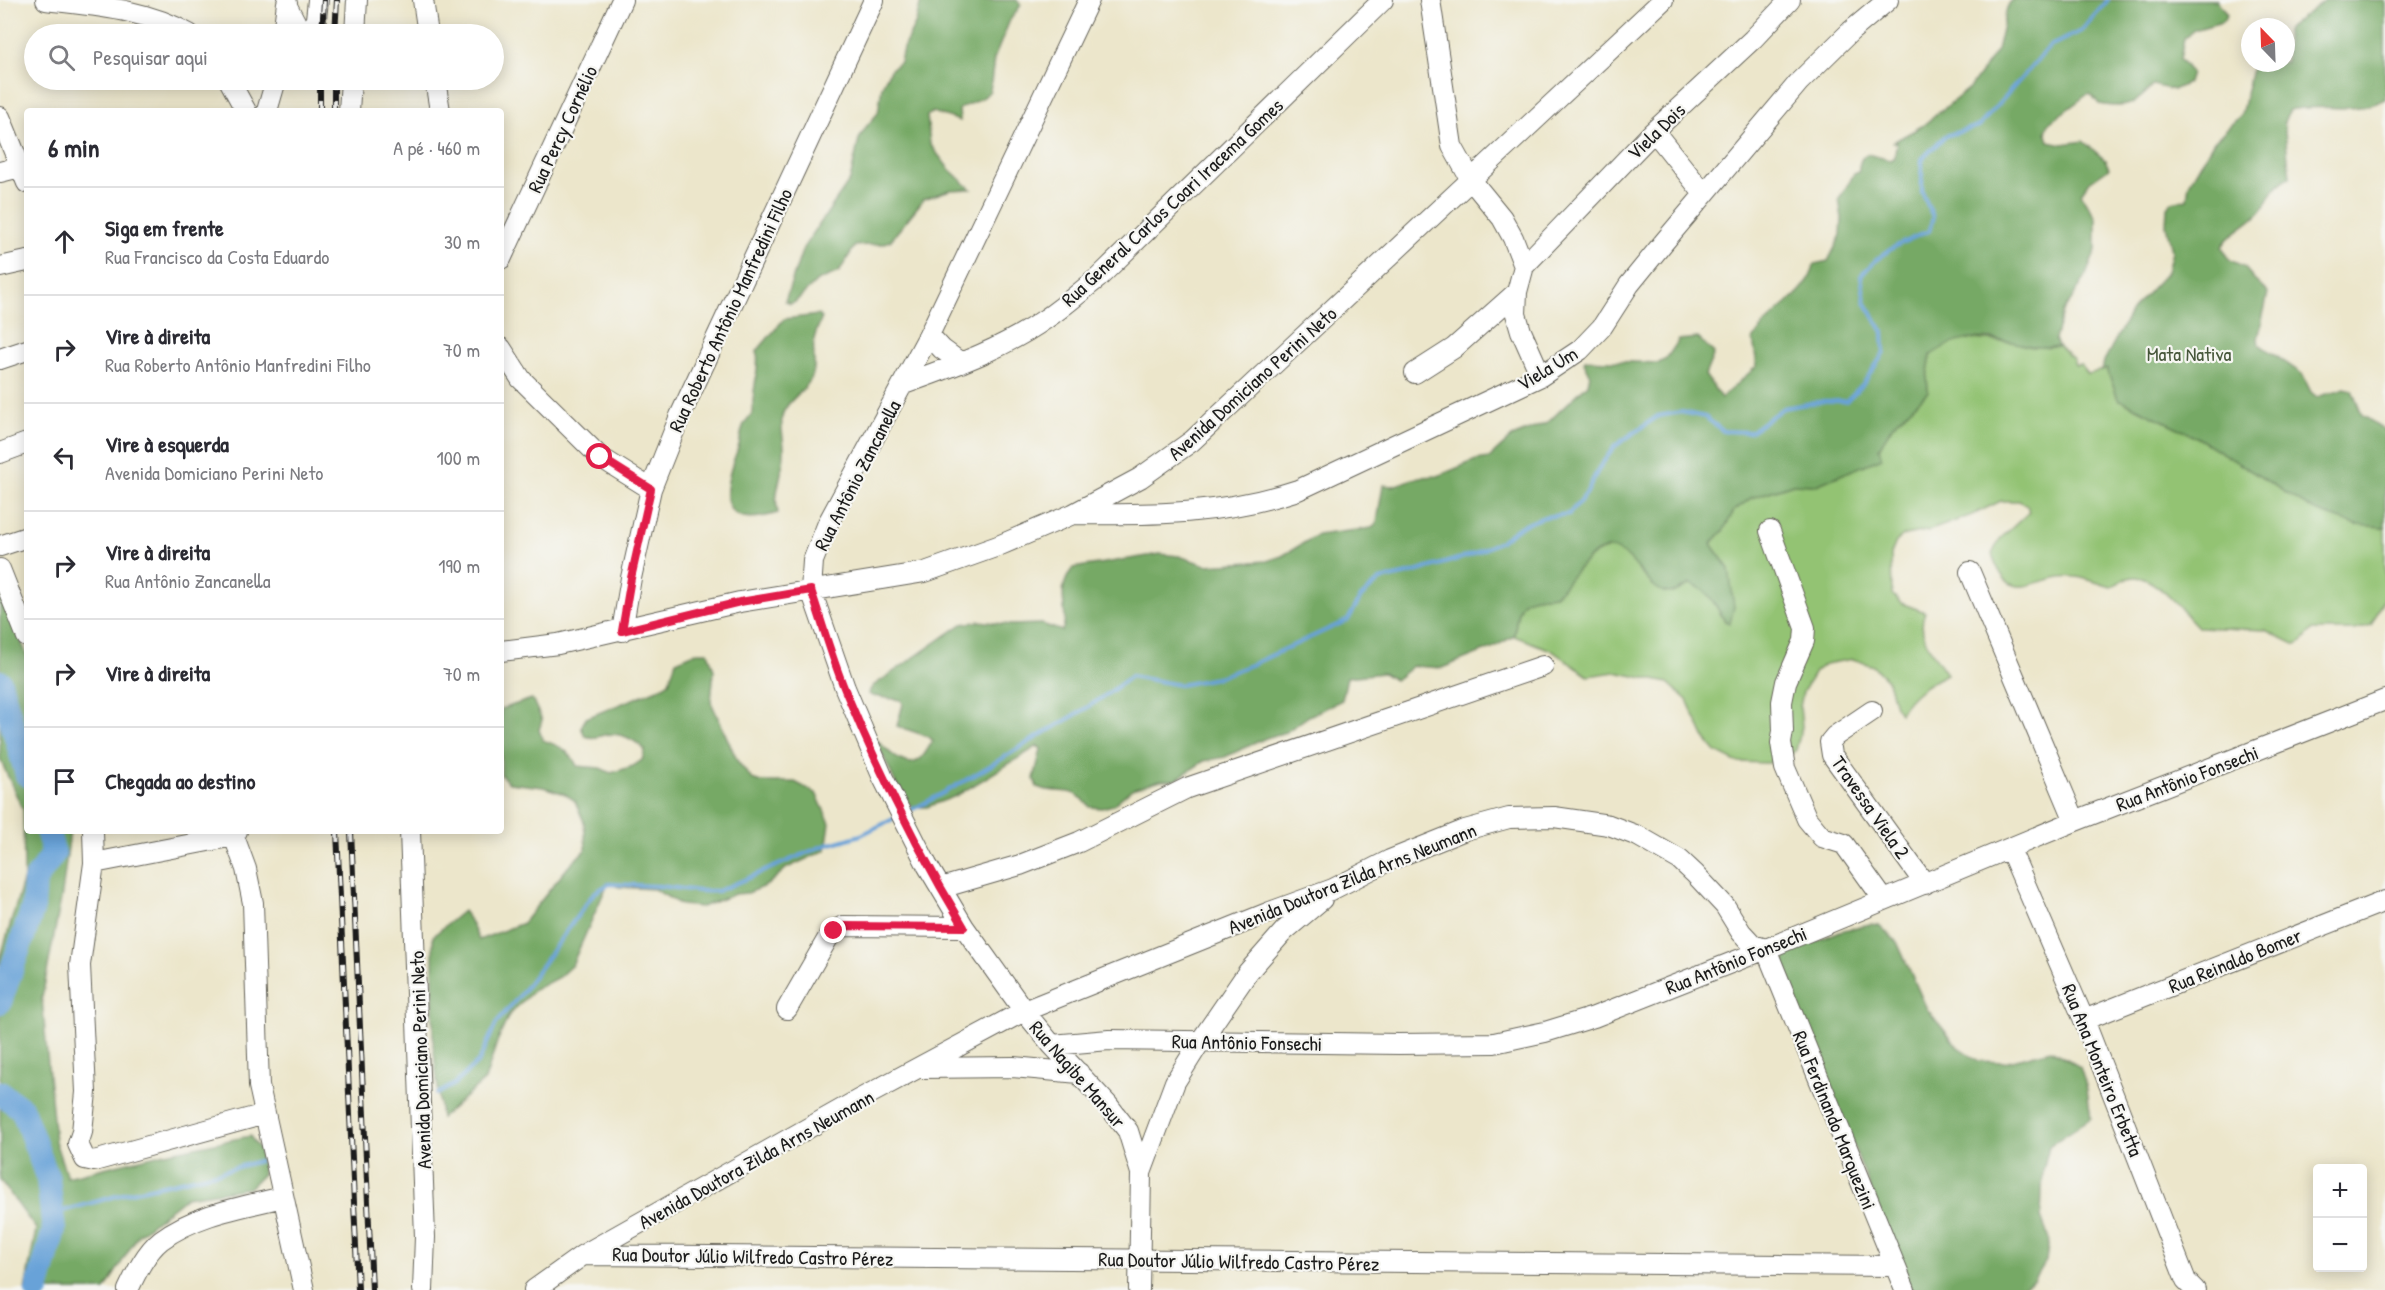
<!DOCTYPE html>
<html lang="pt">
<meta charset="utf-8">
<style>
body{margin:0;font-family:"Patrick Hand",sans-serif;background:#f7f7f7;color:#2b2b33}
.controls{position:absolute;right:18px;bottom:18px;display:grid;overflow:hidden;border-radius:6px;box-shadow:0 3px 15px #0003}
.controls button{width:54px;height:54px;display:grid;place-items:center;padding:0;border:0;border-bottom:2px solid #e1e1e2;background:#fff;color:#2b2b33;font:30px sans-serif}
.compass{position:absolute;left:2241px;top:18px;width:54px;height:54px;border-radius:50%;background:#fff;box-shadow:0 3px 15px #0003;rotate:337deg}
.stop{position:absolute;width:18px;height:18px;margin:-14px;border:4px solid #e11d48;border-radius:50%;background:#fff}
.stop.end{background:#e11d48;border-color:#fff;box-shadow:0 2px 6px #0008}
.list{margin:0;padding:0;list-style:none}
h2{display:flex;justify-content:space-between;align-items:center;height:78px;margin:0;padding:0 24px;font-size:26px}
h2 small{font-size:20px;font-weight:400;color:#7c7c81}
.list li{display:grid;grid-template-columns:39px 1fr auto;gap:18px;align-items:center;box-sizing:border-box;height:108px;padding:0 24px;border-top:2px solid #e1e1e2}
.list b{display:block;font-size:22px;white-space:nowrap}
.list p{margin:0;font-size:20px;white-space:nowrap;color:#7c7c81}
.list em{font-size:20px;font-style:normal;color:#7c7c81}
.icon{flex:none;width:33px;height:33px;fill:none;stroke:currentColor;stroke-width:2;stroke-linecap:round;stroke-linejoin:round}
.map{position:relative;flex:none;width:2385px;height:1290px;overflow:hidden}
.search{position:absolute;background:#fff;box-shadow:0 3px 15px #0003;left:24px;top:24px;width:480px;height:66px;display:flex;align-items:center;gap:15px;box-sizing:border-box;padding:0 21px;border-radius:33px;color:#7c7c81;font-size:22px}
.panel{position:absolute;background:#fff;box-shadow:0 3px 15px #0003;left:24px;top:108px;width:480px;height:726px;border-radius:6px}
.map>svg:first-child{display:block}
</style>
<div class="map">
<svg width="2385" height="1290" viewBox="0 0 2385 1290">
<rect width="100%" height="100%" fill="#f6f6f2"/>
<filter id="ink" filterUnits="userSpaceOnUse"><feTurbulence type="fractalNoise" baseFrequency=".0167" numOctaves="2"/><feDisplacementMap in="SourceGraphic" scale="12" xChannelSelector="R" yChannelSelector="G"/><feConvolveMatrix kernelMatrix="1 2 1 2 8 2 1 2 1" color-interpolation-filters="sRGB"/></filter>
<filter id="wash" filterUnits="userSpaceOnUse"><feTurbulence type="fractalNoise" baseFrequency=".008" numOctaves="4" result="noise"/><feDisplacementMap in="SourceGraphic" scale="24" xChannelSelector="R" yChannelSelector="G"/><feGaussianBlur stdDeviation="1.35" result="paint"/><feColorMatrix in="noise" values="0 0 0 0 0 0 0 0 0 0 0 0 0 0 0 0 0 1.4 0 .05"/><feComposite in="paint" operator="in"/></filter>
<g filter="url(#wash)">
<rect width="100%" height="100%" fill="#ece6cb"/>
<path fill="#93c373" stroke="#587048" stroke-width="1.5" d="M 1970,339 L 2012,342 L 2032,347 L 2058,346 L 2073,359 L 2075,365 L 2081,365 L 2088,374 L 2107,369 L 2118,399 L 2195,436 L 2357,525 L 2385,527 L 2385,598 L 2371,625 L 2354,630 L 2313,630 L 2302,642 L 2296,645 L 2265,630 L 2198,627 C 2183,612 2159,580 2137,577 C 2127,576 2119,583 2111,587 C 2099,584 2087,578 2075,577 C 2035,572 2012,613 1992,554 L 2000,539 L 2029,512 L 2027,505 L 2019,501 L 2001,501 L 1972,515 L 1931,530 L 1905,535 L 1896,542 L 1891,554 L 1892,594 L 1901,603 L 1925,612 C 1915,635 1934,654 1947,674 C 1927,684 1912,693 1900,713 L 1895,706 L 1888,681 L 1873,666 L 1853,659 L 1825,664 L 1815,672 L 1803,692 L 1800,707 L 1802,727 L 1796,750 L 1786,758 L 1767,763 L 1736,762 L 1716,752 L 1704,737 L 1687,700 L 1668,683 L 1615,672 L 1588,676 L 1551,650 L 1514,636 C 1519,598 1519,598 1556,595 C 1571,578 1600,533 1626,554 C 1634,561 1639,572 1647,579 C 1654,585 1665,589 1673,593 L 1690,584 C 1709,589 1715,605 1725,621 L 1729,569 L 1711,544 L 1723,531 L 1733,511 L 1751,498 L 1793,484 L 1816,485 L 1881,458 L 1879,448 L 1892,426 L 1928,392 L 1927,377 L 1931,354 L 1949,343 Z"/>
<path fill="#76a965" stroke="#496240" stroke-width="1.5" d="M 921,0 L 1017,0 L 1021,5 L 1010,20 L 994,59 L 990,91 L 984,97 L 959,109 L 960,121 L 933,112 L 927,116 L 930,144 L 949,169 L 971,189 L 950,190 L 924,199 L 890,241 L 882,244 L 855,246 L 839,272 L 817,281 L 795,302 L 790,304 L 785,301 L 803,248 L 850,180 L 859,139 L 866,127 L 878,113 L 882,86 L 890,70 L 900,62 L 903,48 L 916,22 Z
M 2011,0 L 2217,0 L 2227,15 L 2222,22 L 2194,30 L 2184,38 L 2180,59 L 2191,73 L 2188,83 L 2173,90 L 2153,85 C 2135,106 2126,109 2099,104 L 2092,95 L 2088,94 L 2049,123 L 2046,132 L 2049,141 L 2063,144 L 2083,141 L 2105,160 L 2109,168 L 2088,183 L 2081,193 L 2096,218 L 2096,250 L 2084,280 L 2063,312 L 2055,339 L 2058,346 C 2043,350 2027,345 2012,342 C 1980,336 1958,336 1931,355 L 1927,377 L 1928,392 L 1892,426 L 1879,448 L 1882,458 L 1816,485 L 1793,484 L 1751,498 L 1734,511 L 1723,531 L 1711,544 L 1729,569 L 1734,607 L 1730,623 L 1725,621 C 1715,605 1709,589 1690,584 C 1683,588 1673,595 1664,592 C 1639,583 1627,532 1594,554 C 1580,563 1568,582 1556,595 C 1519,598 1519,598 1514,636 L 1492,648 L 1442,668 L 1413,666 L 1395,680 L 1383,673 L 1347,677 L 1342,700 L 1309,716 L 1286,732 L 1266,738 L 1225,757 L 1204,761 L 1175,780 L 1161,780 L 1132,789 L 1113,805 L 1102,808 L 1090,807 C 1069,782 1062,797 1037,787 L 1034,779 L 1041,749 L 1038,746 L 956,796 L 927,807 L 913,807 L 903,799 L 875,738 C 886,749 907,774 922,757 C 926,753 929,746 933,741 L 929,737 L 897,726 L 903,704 L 901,700 L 872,696 L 868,693 L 873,686 L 962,624 L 980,621 L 1011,625 L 1042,624 L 1062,631 C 1071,609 1053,594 1073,568 L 1160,554 L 1179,556 L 1206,565 L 1267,561 L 1282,556 L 1317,535 L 1372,528 L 1377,522 L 1383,485 L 1393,486 L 1419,477 L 1438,476 L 1476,460 L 1489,458 L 1512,437 L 1547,423 L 1588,384 L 1590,374 L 1584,362 L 1585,360 L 1659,363 L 1666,359 L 1679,340 L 1698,338 L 1714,353 L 1705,375 L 1721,398 L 1757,366 L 1753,339 C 1759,332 1763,326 1769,320 C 1785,303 1811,288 1814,264 L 1828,261 L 1841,235 L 1842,218 L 1839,199 L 1854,174 L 1859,172 C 1858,165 1861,157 1867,154 L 1890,160 L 1894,158 L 1897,143 L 1893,142 L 1922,126 L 1971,87 L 1997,50 L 2007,8 Z
M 2325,0 L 2385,0 L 2385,99 C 2355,116 2321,102 2289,110 L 2284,122 L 2290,177 C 2268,189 2274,197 2260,212 C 2248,226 2231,231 2222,247 L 2230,260 L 2245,267 L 2252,278 L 2268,293 L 2258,339 L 2259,344 L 2302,374 L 2311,392 L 2317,397 L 2345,388 L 2352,390 L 2362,415 L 2385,430 L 2385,527 L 2357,525 L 2315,511 L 2195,436 L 2118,399 L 2107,369 L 2102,371 L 2104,361 L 2131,311 L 2167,272 L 2172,251 L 2166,225 L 2167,207 L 2172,202 L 2187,199 L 2189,184 L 2214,141 L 2241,115 L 2252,69 L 2257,63 L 2286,63 L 2286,30 C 2298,18 2312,11 2325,0 Z
M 818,315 L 822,318 C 819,325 815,333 814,340 C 812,352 817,364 812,377 C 805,392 789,398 783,413 C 779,423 784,438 784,449 C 785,471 772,493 778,513 C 718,531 720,495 737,451 C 744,432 737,429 753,413 C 751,392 760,373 757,351 L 784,319 Z
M 0,587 L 27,656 L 27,831 L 70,831 L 62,894 L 42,998 L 55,1141 L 67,1177 L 165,1153 L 250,1136 L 260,1150 L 263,1174 L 249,1188 L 186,1197 L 138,1235 L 105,1290 L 25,1290 L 36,1229 L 0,1180 L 0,959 L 24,878 L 23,810 L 0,759 Z
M 697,652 L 708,652 L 714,670 L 711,702 L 738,762 L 752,779 L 761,782 L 795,782 L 816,793 L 830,823 L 826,850 L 787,868 L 767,885 L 748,893 L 735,894 L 702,907 L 681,905 L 654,889 L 619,887 L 608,883 L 572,965 L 559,977 L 534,990 L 509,1015 L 497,1042 L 485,1080 L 441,1118 L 433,1041 L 433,936 L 463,911 L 469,919 L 479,940 L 523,923 L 568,867 L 586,849 L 584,822 L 575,801 L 565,794 L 543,787 L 509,783 L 501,775 L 501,709 L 532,699 L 542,720 L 539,730 L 543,740 C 559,746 570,750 577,766 L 600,768 L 611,773 L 633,766 L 642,760 L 645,750 C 634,739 620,732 604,735 C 596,737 594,739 585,736 L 581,727 L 586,718 L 660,688 L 669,682 L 676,661 Z
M 1870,924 L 1879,925 L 1897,942 L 1927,1009 L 1958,1047 L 1979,1061 L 2004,1062 L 2051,1050 L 2080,1067 L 2087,1089 L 2091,1118 L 2049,1146 L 2043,1170 L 2041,1217 L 2049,1239 L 2046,1261 L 2034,1281 L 2016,1290 L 1911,1290 L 1782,967 L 1788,953 L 1840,931 Z"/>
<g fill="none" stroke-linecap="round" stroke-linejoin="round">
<path stroke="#68a2d8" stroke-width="4" d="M 907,812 C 946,793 982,771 1019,748 C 1057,725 1096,705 1131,676 L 1180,685 L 1216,678 L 1253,664 L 1348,620 L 1361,597 L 1380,580 L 1408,574 L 1471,555 L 1499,542 L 1521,526 L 1544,517 L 1569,514 L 1586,494 L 1599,468 L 1615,446 L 1658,416 L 1681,412 L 1705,417 L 1723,431 L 1750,432 L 1783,408 L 1824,401 L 1846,401 L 1863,384 L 1884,353 L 1883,332 L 1865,302 L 1861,276 C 1881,251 1900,243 1929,231 L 1933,217 L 1922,192 L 1922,159 L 1945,136 L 1979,126 L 2050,46 L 2081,31 L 2108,0
M 437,1094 L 455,1084 L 479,1061 L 497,1022 L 521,994 L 594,893 L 609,884 L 659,886 L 699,891 L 718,891 L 820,847 L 861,835 L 895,818
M 52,1214 L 127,1193 L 216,1173 L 259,1161"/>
<path stroke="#68a2d8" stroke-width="24" d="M 0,682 L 27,775
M 0,1002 L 33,908 L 35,880 L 54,853 L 47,831
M 0,1093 L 22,1109 L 48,1179 L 54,1230 L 37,1290"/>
</g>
</g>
<g filter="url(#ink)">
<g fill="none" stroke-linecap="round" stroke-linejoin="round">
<g stroke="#656359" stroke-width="22">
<path id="minor" d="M 46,0 C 95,6 146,9 189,34
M 423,0 L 428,34
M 1089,0 L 929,335 L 828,523 L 813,561 L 811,590 L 845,688 L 883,778 L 927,865 L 964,927 L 1024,1011 L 1052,1045 L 1108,1105 L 1128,1131 L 1141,1173 L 1139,1290
M 1430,0 L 1452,146 L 1471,180 L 1502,218 L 1513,238 L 1524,266 L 1517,292 L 1516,314 L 1521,331 L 1541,376
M 287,6 L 299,29 L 311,30 L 316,19 L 318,0
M 283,34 L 287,3
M 355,34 L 357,0
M 229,80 L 246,111
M 435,80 L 440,111
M 267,111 L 276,80
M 349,111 L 351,80
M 0,117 L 27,183
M 1654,131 L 1704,194
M 0,172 L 20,167
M 501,259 L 622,0
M 1524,266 L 1654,131 L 1753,39 L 1790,0
M 0,267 L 27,261
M 929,335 L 942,349 L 961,363
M 501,348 L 521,379 L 600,457 L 651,489
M 0,359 L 27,350
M 1415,373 L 1454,348 L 1517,292
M 904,384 C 954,366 1003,349 1047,318 C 1065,306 1081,291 1098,278 L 1383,0
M 0,453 L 27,443
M 1075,514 C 1154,515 1222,515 1298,490 L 1541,376 L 1580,350 L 1602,327 L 1629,285 L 1664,242 L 1799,82 L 1851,31 L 1888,0
M 1770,531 L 1805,628 L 1804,641 L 1786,682 L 1782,702 L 1783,731 L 1781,743 L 1785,768 L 1807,819 L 1822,837 L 1844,844 L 1884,900
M 0,546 L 27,537
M 0,569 L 27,637
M 1970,572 L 2075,821
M 622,631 L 631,578 L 651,489 L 680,416 L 874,0
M 501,651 L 558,644 L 740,602 L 925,572 L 998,546 L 1073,514 L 1140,478 L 1192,441 L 1663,0
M 1872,711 L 1835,736 L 1830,742 L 1832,755 L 1925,884
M 93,831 L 94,863 L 80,965 L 86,1092 L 82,1132 L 78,1144 L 85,1159 L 94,1161 L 265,1114
M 232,831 L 246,869 L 253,903 L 259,1086 L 304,1290
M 410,831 L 425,1237 L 423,1290
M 2010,849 L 2084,1020 L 2186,1281 L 2195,1290
M 94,863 L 234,836 L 237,831
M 941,888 L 1020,865 L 1079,842 L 1187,788 L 1543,666
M 787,1009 L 828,938 L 834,931 L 843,926 L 964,927
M 2084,1020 L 2385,901
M 1052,1045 L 1109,1040 L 1399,1044 L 1494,1043 L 1545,1032 L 1594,1017 L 1766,949 L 2075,821 L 2385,700
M 921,1068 L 1013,1067 L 1079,1073
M 1141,1173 L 1175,1082 L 1200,1042 L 1248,972 L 1284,931 L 1322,899
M 586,1255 L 1895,1266
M 128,1290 C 136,1273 146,1252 161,1240 C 196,1214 242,1207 283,1197
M 534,1290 L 583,1255 L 858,1100 L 1024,1011 L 1270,912 L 1333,889 L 1390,860 L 1465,830 L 1509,818 L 1554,817 L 1609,825 L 1638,836 L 1680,860 L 1695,874 L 1725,906 L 1741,932 L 1753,945 L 1766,949 L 1905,1290"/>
</g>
<use href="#minor" stroke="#fff" stroke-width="20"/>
<g stroke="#1c1c1c" stroke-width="6">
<path id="rail" d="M 322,34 L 324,0
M 335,34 L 337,0
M 320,111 L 320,80
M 334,111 L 334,80
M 337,831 L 358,1290
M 351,831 L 372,1290"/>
</g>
<use href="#rail" stroke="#f6f6f2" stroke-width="4" stroke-dasharray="11" stroke-linecap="butt"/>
</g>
</g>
<g fill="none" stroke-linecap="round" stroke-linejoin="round" filter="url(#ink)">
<path stroke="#e11d48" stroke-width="8" d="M 600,457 L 651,489 L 631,578 L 622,631 L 740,602 L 811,590 C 822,623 832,658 845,690 C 879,772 918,851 964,927 L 843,926 L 834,931"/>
</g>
<g text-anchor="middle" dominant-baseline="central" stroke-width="4.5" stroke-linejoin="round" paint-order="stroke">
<g font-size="20" fill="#1c1c1c" stroke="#f6f6f2">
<text transform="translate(562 129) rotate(-65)">Rua Percy Cornélio</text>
<text transform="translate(1656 131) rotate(-44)">Viela Dois</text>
<text transform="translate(1172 202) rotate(-43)">Rua General Carlos Coari Iracema Gomes</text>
<text transform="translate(730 310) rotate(-65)">Rua Roberto Antônio Manfredini Filho</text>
<text transform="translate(1547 368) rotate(-31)">Viela Um</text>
<text transform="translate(1252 383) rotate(-42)">Avenida Domiciano Perini Neto</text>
<text transform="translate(857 475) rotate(-63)">Rua Antônio Zancanella</text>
<text transform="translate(2187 778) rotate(-21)">Rua Antônio Fonsechi</text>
<text transform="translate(1871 807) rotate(55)">Travessa Viela 2</text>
<text transform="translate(1352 878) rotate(-22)">Avenida Doutora Zilda Arns Neumann</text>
<text transform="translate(1736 960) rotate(-22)">Rua Antônio Fonsechi</text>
<text transform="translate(2235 960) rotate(-22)">Rua Reinaldo Bomer</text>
<text transform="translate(1247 1042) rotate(1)">Rua Antônio Fonsechi</text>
<text transform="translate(420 1060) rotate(-92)">Avenida Domiciano Perini Neto</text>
<text transform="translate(2103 1070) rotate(68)">Rua Ana Monteiro Erbetta</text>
<text transform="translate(1078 1074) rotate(49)">Rua Nagibe Mansur</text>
<text transform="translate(1835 1120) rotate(68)">Rua Ferdinando Marquezini</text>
<text transform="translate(756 1159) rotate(-29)">Avenida Doutora Zilda Arns Neumann</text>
<text transform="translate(753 1256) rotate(1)">Rua Doutor Júlio Wilfredo Castro Pérez</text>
<text transform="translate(1239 1261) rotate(1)">Rua Doutor Júlio Wilfredo Castro Pérez</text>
</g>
<g font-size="20" fill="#46563a" stroke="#f6f6f2">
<text x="2189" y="353">Mata Nativa</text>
</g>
</g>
</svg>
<div class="controls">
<button>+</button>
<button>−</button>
</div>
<svg class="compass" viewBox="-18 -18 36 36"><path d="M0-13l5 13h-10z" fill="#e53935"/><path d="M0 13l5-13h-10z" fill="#7c7c81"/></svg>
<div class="stop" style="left:600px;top:457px"></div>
<div class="stop end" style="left:834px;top:931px"></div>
<div class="search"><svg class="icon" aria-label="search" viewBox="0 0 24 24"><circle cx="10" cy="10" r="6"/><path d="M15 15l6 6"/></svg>Pesquisar aqui</div>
<section class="panel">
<h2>6 min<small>A pé · 460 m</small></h2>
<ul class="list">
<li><svg class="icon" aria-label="ahead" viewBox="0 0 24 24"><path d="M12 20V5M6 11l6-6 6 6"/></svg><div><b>Siga em frente</b><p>Rua Francisco da Costa Eduardo</p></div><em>30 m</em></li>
<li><svg class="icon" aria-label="right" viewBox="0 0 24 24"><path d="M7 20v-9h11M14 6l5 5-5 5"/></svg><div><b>Vire à direita</b><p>Rua Roberto Antônio Manfredini Filho</p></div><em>70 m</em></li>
<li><svg class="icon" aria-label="left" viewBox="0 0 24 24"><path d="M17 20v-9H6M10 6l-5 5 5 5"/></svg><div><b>Vire à esquerda</b><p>Avenida Domiciano Perini Neto</p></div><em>100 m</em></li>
<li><svg class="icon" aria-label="right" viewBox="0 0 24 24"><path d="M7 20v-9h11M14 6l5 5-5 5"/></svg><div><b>Vire à direita</b><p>Rua Antônio Zancanella</p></div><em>190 m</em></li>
<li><svg class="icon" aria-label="right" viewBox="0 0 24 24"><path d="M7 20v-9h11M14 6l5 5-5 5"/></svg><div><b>Vire à direita</b></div><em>70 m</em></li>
<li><svg class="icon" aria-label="arrive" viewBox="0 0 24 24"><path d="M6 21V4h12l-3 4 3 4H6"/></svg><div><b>Chegada ao destino</b></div></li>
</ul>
</section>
</div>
